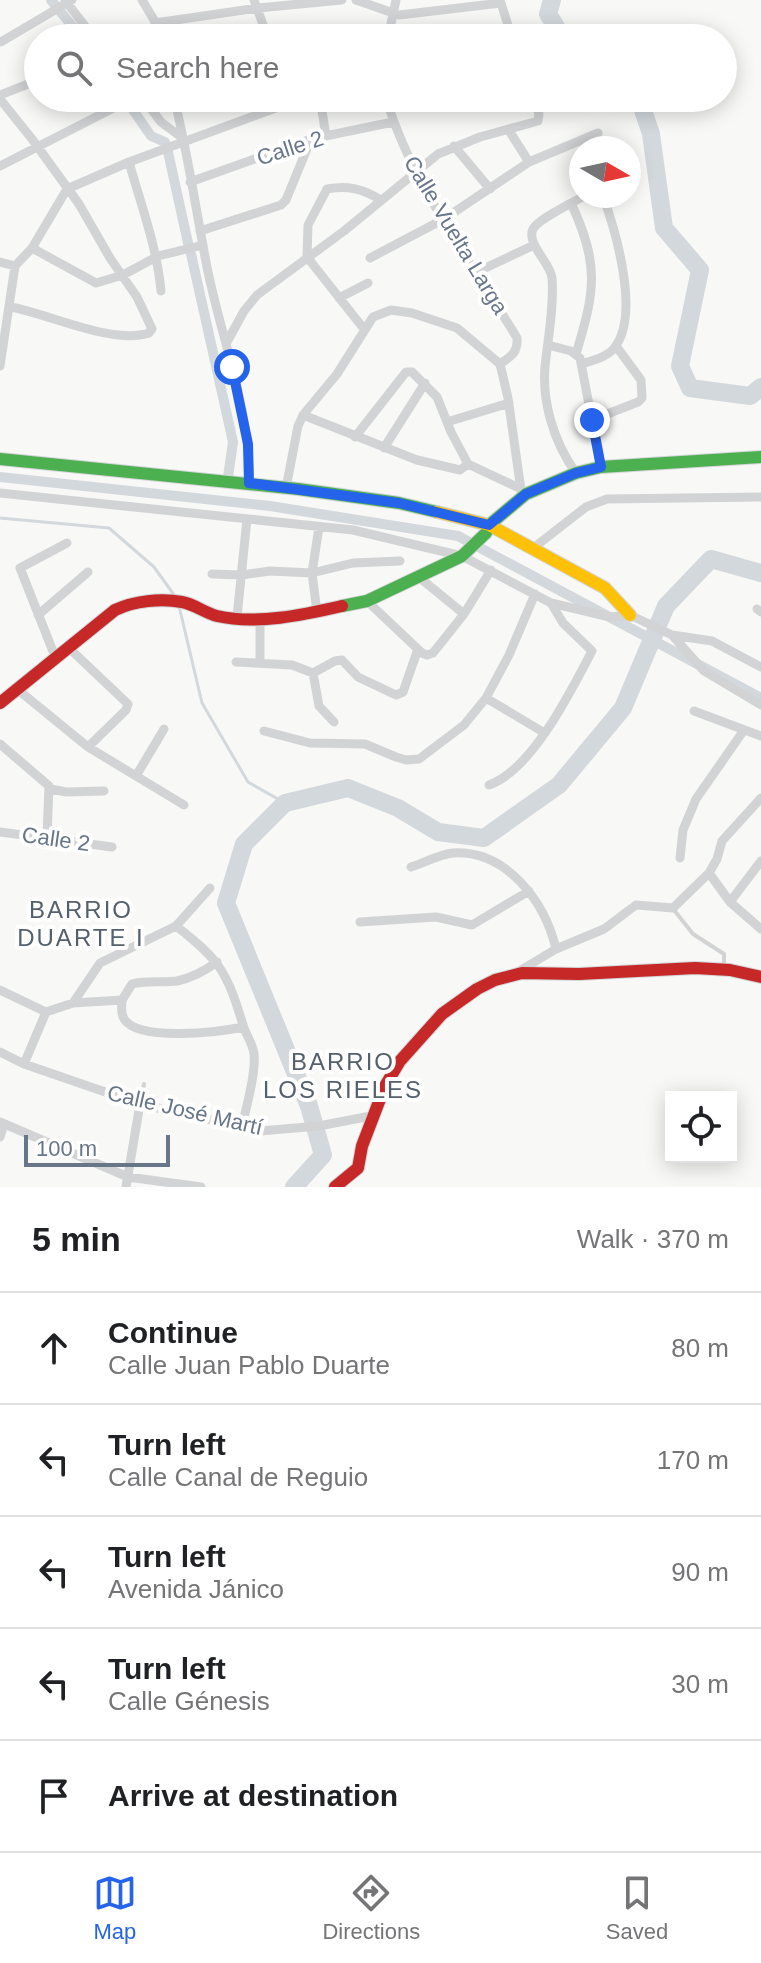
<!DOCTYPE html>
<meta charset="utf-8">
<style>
body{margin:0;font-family:Arial,sans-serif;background:#f6f6f6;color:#202124}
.controls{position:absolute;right:24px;bottom:24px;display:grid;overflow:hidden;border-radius:0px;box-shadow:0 4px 20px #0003}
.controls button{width:72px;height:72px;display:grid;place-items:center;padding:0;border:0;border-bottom:2px solid #e0e0e0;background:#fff;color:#202124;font:40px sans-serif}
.compass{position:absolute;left:569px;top:136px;width:72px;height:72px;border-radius:50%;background:#fff;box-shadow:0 4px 20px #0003;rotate:99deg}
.scale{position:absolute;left:24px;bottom:20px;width:146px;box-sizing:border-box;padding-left:8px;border:4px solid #677689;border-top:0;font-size:22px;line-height:28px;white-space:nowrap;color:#677689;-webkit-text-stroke:6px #fff;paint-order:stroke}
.stop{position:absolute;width:24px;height:24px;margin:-18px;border:6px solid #2563eb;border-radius:50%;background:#fff}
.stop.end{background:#2563eb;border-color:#fff;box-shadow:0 2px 8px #0008}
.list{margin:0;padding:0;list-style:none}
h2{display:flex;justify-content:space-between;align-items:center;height:104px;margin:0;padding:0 32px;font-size:34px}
h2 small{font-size:26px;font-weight:400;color:#757577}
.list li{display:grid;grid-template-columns:52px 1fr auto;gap:24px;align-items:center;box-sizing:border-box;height:112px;padding:0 32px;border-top:2px solid #e0e0e0}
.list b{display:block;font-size:30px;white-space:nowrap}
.list p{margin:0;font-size:26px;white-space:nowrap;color:#757577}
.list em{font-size:26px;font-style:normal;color:#757577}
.icon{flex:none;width:44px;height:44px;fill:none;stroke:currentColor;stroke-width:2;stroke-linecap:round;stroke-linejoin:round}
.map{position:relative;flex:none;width:761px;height:1187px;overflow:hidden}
.search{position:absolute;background:#fff;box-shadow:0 4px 20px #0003;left:24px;right:24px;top:24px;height:88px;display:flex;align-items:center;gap:20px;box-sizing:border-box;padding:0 28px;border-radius:44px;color:#757577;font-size:30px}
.sheet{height:664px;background:#fff}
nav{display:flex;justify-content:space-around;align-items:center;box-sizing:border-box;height:112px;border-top:2px solid #e0e0e0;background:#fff;font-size:22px;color:#757577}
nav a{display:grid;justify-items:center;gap:4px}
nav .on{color:#2563eb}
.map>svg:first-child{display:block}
</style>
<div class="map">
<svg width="761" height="1187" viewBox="0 0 761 1187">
<rect width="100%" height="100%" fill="#f8f8f7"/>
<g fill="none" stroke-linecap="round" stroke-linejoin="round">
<path stroke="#d2d8dc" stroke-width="3" d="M 0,518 L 109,528 L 154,567 L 177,599
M 179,606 L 202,703 L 248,782 L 285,803"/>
<path stroke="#d2d8dc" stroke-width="10" d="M 51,0 L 82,38
M 131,107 L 151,136 L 165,142
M 168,152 L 188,243
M 191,254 L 233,442 L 228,477
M 0,477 L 270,506 L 458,536 L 761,698"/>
<path stroke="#d2d8dc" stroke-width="18" d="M 552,0 L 548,14 L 563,38
M 639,98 L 651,134 L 664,228 L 700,270 L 680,366 L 690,388 L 750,396 L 761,387
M 294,1187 L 323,1155 L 309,1106 L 226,903 L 244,844 L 285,803 L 348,788 L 398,808 L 438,832 L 484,838 L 559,785 L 623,708 L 666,606 L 711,559 L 761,573"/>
<g stroke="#d3d5d7" stroke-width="14">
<path id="fast" d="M 0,459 L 298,489 L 399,503 L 437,512
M 342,606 L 367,601 L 462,556 L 486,533 L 489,525 L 526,494 L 576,473 L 601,467 L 761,457"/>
</g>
<g stroke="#d3d5d7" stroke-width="14">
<path id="slow" d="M 437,512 L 489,525 L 605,588 L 630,615"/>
</g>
<g stroke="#d3d5d7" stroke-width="14">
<path id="jam" d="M 0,703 L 115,610 C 134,601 161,598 182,602 C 194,604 205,613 217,616 C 257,625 303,615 342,606
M 335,1187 L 358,1168 L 362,1146 L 385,1086 L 400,1061 L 442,1014 L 477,989 L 495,980 L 522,973 L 579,974 L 695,968 L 730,970 L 761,977"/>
</g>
<path stroke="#d2d3d4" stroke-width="4" d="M 674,910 L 693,934 L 724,954 L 724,968
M 140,1104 L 144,1084"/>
<path stroke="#d2d3d4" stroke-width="9" d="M 65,0 L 94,38
M 142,0 L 154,20 L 159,38
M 254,0 L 268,38
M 356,0 L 399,15 L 501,3
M 500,0 L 512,38
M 155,23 L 258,8 L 342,0
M 388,38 L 396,0
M 1,42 L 72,0
M 0,95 L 38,80
M 143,98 L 161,122 L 181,137
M 174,98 C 188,153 196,211 207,267 C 221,338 251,410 249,483
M 320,98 L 326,136
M 386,98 C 412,185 471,261 517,338 C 518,353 511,356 500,364
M 0,99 L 32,139 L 79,204 L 110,258 L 137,297 L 152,329 L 149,333 C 113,345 49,314 11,307
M 508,129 L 529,162
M 454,146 L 490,189
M 129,162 C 141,205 157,247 161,291
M 0,166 L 133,98
M 629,172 L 636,168
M 190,182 L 311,139 L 393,122
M 571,203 C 600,265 595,291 576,354
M 200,231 L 281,205 L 286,200 L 311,139
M 32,248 L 96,283 L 123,275 L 158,256 L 203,245
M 370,258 L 444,219 L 529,162 L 598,133
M 0,262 L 15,266 L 32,248 L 67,189 L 129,162 L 303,98
M 477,272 L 534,245
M 339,298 L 368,283
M 364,329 L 307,257 L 308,225 L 327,189 C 348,185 363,189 381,200
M 227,342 L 244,311 L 257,295 L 344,231 L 438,154 L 480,137 L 538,121 L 539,114 L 533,98
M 548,345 L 571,351 L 580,358 L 601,467
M 582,364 C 593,360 608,357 615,347 C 640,314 616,232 603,196
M 0,366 L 15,266
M 303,415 L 417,460 L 460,470 L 468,464
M 592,420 L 638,402 L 642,398 L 641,380 L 616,346
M 447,422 L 509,403
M 355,437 L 406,372 L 412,372 L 437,397 L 451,432 L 468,464 L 519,488
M 384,448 L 425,383
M 576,473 C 553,441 540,398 546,358 C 549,333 554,304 552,278 C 550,262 526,244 533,229 C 538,219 574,202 584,196
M 286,488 L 298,426 L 303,415 L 337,374 L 373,317 L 391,310 L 412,313 L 457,328 L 500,364 L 508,398 L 522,497
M 0,493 L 353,530 L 462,556 L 551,603 L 610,617 L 630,615 L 672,635 L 712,641 L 761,667
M 532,549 L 586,507 L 607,499 L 761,497
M 212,574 L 241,575 L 270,571 L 312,573 L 353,563 L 400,561
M 367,601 L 422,653 L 427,655 L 433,653 L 464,614 L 420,578
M 757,609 L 761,612
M 317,612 L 312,573 L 319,527
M 464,614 L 491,570
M 38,615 L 88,572
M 237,617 L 247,519
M 260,618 L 260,663
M 672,635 L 704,671 L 761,705
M 70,649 L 128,704 L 126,710 L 88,747
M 56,659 L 20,568 L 67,543
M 236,662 L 292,665 L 313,673 L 335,661 L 342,660 L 358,677 L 396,695 L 403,692 L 418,649
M 313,673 L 319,706 L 334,722
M 17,689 L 88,747 L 184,805
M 486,698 L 543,732
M 694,711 L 761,736
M 264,731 L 310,743 L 365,744 L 396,757 L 406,760 L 419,759 L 464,725 L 486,698 L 509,655 L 535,594
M 0,744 L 49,786 L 47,837
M 136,776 L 164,729
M 489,785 C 532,770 571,691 592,651 L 563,623 L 551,603
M 51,789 L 66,792 L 104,791
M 0,832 L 112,847
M 680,858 L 683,830 L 696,799 L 744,730
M 411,867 C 424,863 440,854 453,853 C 507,850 545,902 556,949
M 709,873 L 730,902 L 761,929
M 730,902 L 761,861
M 360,922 L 436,917 L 472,925 L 529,891
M 176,926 C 220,960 227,972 243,1025 C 246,1035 253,1044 254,1054 C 256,1074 246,1107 242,1127
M 516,973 L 556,949 L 604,929 L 636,905 L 673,908 L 709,873 L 717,859 L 722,841 L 761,798
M 0,990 L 46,1012
M 122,1000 C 122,1007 120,1012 124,1019 C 139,1042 219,1032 243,1027
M 73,1003 L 100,963 L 176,926 L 210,888
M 0,1052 L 24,1064 L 140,1104 L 260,1131 L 319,1126 L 376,1115
M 24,1064 L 46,1012 L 73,1003 L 122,1000 L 132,984 C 147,980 162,983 177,981 C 191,978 206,970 217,962
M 0,1122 L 128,1177 L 201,1187
M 0,1137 L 4,1124
M 126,1187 L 140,1104"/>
<use href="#fast" stroke="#4caf50" stroke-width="12"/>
<use href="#slow" stroke="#ffc107" stroke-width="12"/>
<use href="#jam" stroke="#c62828" stroke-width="12"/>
</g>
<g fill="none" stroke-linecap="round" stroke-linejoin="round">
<path stroke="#2563eb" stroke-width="10" d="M 232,367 L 248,444 L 249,483 L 399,503 L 489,525 L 526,494 L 576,473 L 601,467 L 592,420"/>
</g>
<g text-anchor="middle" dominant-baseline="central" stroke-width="8" stroke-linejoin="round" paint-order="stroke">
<g font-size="22" fill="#677689" stroke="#fff">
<text transform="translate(290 148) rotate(-18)">Calle 2</text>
<text transform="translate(456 235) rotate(59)">Calle Vuelta Larga</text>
<text transform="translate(56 839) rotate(8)">Calle 2</text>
<text transform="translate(185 1110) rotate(13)">Calle José Martí</text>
</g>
<g font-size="24" letter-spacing="2" fill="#55606d" stroke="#fff">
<text x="81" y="909">BARRIO<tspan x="81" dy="28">DUARTE I</tspan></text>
<text x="343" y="1061">BARRIO<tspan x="343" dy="28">LOS RIELES</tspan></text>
</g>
</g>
</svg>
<div class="controls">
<button><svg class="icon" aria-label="locate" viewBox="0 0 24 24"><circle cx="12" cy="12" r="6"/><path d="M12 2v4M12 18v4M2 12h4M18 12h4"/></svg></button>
</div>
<svg class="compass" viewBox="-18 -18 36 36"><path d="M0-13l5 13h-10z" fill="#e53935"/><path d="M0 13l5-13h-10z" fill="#757577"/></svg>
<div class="scale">100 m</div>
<div class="stop" style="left:232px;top:367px"></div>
<div class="stop end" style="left:592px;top:420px"></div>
<div class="search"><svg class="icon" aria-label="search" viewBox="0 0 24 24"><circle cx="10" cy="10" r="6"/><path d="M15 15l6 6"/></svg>Search here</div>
</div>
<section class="sheet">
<h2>5 min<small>Walk · 370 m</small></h2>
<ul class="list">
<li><svg class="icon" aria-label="ahead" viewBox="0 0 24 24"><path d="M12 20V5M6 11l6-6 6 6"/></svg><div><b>Continue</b><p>Calle Juan Pablo Duarte</p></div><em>80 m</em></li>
<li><svg class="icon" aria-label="left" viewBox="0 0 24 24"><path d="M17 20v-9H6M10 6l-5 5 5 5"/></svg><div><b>Turn left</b><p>Calle Canal de Reguio</p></div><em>170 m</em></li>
<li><svg class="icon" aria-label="left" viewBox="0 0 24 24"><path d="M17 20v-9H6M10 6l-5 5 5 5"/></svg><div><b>Turn left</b><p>Avenida Jánico</p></div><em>90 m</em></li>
<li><svg class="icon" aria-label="left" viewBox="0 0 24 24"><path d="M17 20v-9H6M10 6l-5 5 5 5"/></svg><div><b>Turn left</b><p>Calle Génesis</p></div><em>30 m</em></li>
<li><svg class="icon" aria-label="arrive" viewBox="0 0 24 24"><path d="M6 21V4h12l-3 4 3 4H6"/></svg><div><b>Arrive at destination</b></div></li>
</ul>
</section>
<nav>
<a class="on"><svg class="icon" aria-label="map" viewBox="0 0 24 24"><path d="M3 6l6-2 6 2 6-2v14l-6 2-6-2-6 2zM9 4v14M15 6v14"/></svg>Map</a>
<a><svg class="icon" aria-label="directions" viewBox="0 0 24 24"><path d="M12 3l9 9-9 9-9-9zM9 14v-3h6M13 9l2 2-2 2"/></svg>Directions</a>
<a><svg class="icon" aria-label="saved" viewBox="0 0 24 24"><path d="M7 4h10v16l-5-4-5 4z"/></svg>Saved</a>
</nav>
